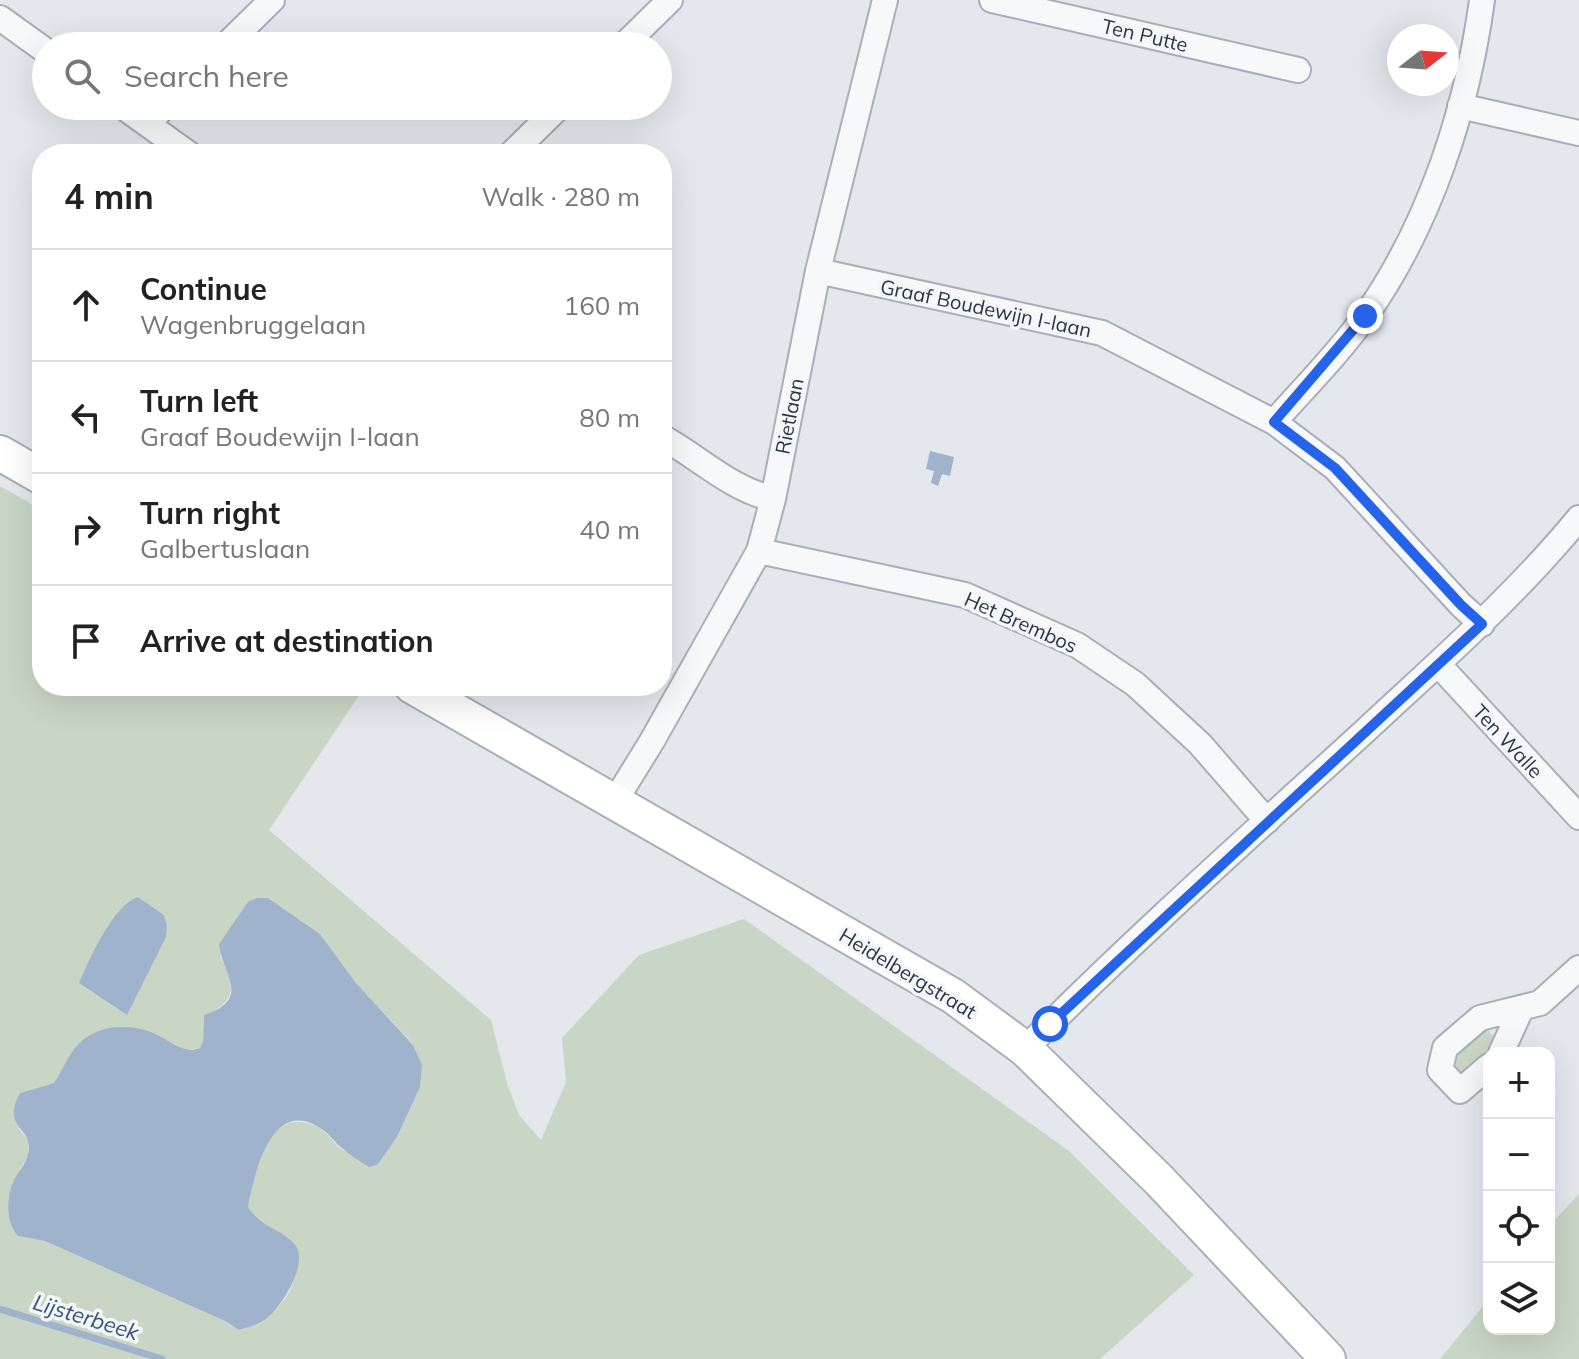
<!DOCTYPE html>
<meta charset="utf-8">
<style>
body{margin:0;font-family:Mulish,sans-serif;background:#f6f6f6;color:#222}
.controls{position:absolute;right:24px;bottom:24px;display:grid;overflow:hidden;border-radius:16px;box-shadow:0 8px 32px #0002}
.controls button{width:72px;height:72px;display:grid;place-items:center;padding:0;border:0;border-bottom:2px solid #e0e0e0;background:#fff;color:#222;font:40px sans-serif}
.compass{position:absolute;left:1387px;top:24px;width:72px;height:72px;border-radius:50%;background:#fff;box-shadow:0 8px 32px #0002;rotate:73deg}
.stop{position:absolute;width:24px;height:24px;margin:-18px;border:6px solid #2563eb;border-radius:50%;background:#fff}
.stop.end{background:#2563eb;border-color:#fff;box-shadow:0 2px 8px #0008}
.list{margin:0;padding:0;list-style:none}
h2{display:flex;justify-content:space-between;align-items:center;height:104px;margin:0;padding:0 32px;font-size:34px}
h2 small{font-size:26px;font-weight:400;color:#767676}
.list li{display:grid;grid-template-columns:52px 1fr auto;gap:24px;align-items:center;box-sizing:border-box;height:112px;padding:0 32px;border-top:2px solid #e0e0e0}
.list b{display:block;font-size:30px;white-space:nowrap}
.list p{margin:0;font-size:26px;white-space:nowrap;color:#767676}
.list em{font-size:26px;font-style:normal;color:#767676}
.icon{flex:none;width:44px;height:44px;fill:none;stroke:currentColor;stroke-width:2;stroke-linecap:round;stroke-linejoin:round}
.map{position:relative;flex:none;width:1579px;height:1359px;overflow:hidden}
.search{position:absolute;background:#fff;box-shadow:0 8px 32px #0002;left:32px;top:32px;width:640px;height:88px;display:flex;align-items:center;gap:20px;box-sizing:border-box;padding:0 28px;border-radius:44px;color:#767676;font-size:30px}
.panel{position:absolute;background:#fff;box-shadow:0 8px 32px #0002;left:32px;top:144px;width:640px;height:552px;border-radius:32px}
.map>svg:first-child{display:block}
</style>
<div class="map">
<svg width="1579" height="1359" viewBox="0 0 1579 1359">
<rect width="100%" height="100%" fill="#e4e7ec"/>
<path fill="#c9d6c5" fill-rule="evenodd" d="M 0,486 L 42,510 L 42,686 L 347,686 L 360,694 L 269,830 L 491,1020 L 507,1083 L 519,1115 L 541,1140 L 566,1082 L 562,1038 L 639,955 L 744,919 L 1069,1151 L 1194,1275 L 1100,1359 L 0,1359 ZM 138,897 L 164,915 L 167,926 L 166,937 L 127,1015 ZM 268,898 L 320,934 L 356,983 L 413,1044 L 420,1087 L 397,1137 L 383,1155 C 372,1154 354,1155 345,1151 C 334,1146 328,1131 316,1126 C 267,1104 254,1173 248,1207 L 257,1221 L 289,1238 C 291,1250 296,1266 294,1278 C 290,1302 262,1325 239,1330 L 225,1321 L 45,1241 L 18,1236 L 12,1184 L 28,1155 L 29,1141 L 19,1129 L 20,1093 L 54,1083 L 73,1051 L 156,1034 L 185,1050 L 200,1048 L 203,1041 L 204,1015 C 238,1002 235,986 220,956 Z
M 1483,1029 L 1489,1031 L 1496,1040 L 1492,1053 L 1489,1053 L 1489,1057 L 1467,1075 L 1459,1074 L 1450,1062 L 1471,1033 Z
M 1579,1194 L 1579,1359 L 1440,1359 L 1489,1299 L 1489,1329 L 1549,1329 L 1549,1226 Z"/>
<path fill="#9fb4cc" d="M 930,451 L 954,457 L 950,476 L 942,474 L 938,486 L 931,483 L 934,471 L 926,469 Z
M 138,897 L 164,915 L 167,926 L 166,937 L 127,1015 L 79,983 C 89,960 113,905 138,897 Z
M 257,898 L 268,898 L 320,934 L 356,983 L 413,1045 L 422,1065 L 420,1087 L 397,1137 L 378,1164 L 369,1167 C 360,1161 351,1156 343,1149 C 335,1143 329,1133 320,1128 C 271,1096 254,1175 248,1207 C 262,1229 284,1229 296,1246 C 308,1265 282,1306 267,1318 C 259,1324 248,1328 239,1330 L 225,1321 L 45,1241 L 18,1236 C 6,1223 6,1199 13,1182 C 17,1173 26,1164 28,1154 C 35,1126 0,1130 20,1093 L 54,1083 C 64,1068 71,1047 87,1037 C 109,1023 137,1025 160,1036 C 173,1043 184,1054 200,1048 L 203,1041 L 204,1015 C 253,999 222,975 219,944 L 248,902 Z"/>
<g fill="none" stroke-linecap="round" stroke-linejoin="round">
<path stroke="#9fb4cc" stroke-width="7" d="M 0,1309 L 162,1359"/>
<g stroke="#a9aeb7" stroke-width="28">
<path id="street" d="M 992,0 L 1298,70
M 0,18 L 46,51
M 225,46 L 272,0
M 623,46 L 670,0
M 122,106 L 189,154
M 1460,106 L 1579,133
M 147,124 L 165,106
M 511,154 L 560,106
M 818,271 L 1102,333 L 1274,422 L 1335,468 L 1461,605 L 1482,624
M 1274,422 C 1305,387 1339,353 1366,315 C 1430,224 1467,110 1482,0
M 662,437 C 700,458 729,488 773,499
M 759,551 L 965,595 L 1077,645 L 1135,684 L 1200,744 L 1267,821
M 1438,664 L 1579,817
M 615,801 L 652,741 L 759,551 L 773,499 L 818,271 L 885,0
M 1025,1049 C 1134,939 1251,835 1365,731 C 1439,662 1515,596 1579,518
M 1501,1053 L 1521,1009
M 1489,1066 L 1460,1091 L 1440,1070 L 1445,1048 L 1480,1018 L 1540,1003 L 1579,968"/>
</g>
<g stroke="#a9aeb7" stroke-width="38">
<path id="secondary" d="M 0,453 L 42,477
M 412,686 L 953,996 L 1025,1049 L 1159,1180 L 1328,1359"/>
</g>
<use href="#street" stroke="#f7f8fa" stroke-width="24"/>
<use href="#secondary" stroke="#fff" stroke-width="34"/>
</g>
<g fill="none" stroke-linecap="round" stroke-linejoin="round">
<path stroke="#2563eb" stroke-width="10" d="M 1050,1024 L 1482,624 L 1461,605 L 1335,468 L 1274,422 L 1365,316"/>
</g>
<g text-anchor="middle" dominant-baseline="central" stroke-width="7" stroke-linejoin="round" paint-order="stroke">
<g font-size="20" fill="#2b3445" stroke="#f4f6f9">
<text transform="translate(1145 35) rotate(13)">Ten Putte</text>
<text transform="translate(986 308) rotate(12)">Graaf Boudewijn I-laan</text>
<text transform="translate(789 416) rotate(-79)">Rietlaan</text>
<text transform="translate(1021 622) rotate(24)">Het Brembos</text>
<text transform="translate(1508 741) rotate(47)">Ten Walle</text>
<text transform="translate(908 973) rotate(31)">Heidelbergstraat</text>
</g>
<g font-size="22" font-style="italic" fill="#34527a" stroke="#f4f6f9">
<text transform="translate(86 1317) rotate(17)">Lijsterbeek</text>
</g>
</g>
</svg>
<div class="controls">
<button>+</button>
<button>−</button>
<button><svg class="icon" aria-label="locate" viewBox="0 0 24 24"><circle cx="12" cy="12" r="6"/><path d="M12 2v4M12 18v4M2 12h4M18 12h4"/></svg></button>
<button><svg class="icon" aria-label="layers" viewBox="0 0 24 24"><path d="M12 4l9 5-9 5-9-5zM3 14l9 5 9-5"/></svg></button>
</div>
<svg class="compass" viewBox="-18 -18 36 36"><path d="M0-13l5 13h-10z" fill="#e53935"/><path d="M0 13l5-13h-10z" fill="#767676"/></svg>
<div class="stop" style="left:1050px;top:1024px"></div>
<div class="stop end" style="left:1365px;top:316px"></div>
<div class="search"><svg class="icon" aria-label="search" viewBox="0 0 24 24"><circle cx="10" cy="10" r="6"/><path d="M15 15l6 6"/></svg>Search here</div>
<section class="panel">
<h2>4 min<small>Walk · 280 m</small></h2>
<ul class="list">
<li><svg class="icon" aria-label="ahead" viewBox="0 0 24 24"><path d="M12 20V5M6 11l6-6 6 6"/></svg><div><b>Continue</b><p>Wagenbruggelaan</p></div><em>160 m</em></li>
<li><svg class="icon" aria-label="left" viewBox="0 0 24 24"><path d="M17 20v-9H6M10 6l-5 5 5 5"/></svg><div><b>Turn left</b><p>Graaf Boudewijn I-laan</p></div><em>80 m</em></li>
<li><svg class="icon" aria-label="right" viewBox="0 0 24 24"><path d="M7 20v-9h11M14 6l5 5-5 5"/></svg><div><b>Turn right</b><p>Galbertuslaan</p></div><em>40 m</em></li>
<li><svg class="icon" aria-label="arrive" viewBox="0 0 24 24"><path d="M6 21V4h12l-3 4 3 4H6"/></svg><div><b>Arrive at destination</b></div></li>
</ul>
</section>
</div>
